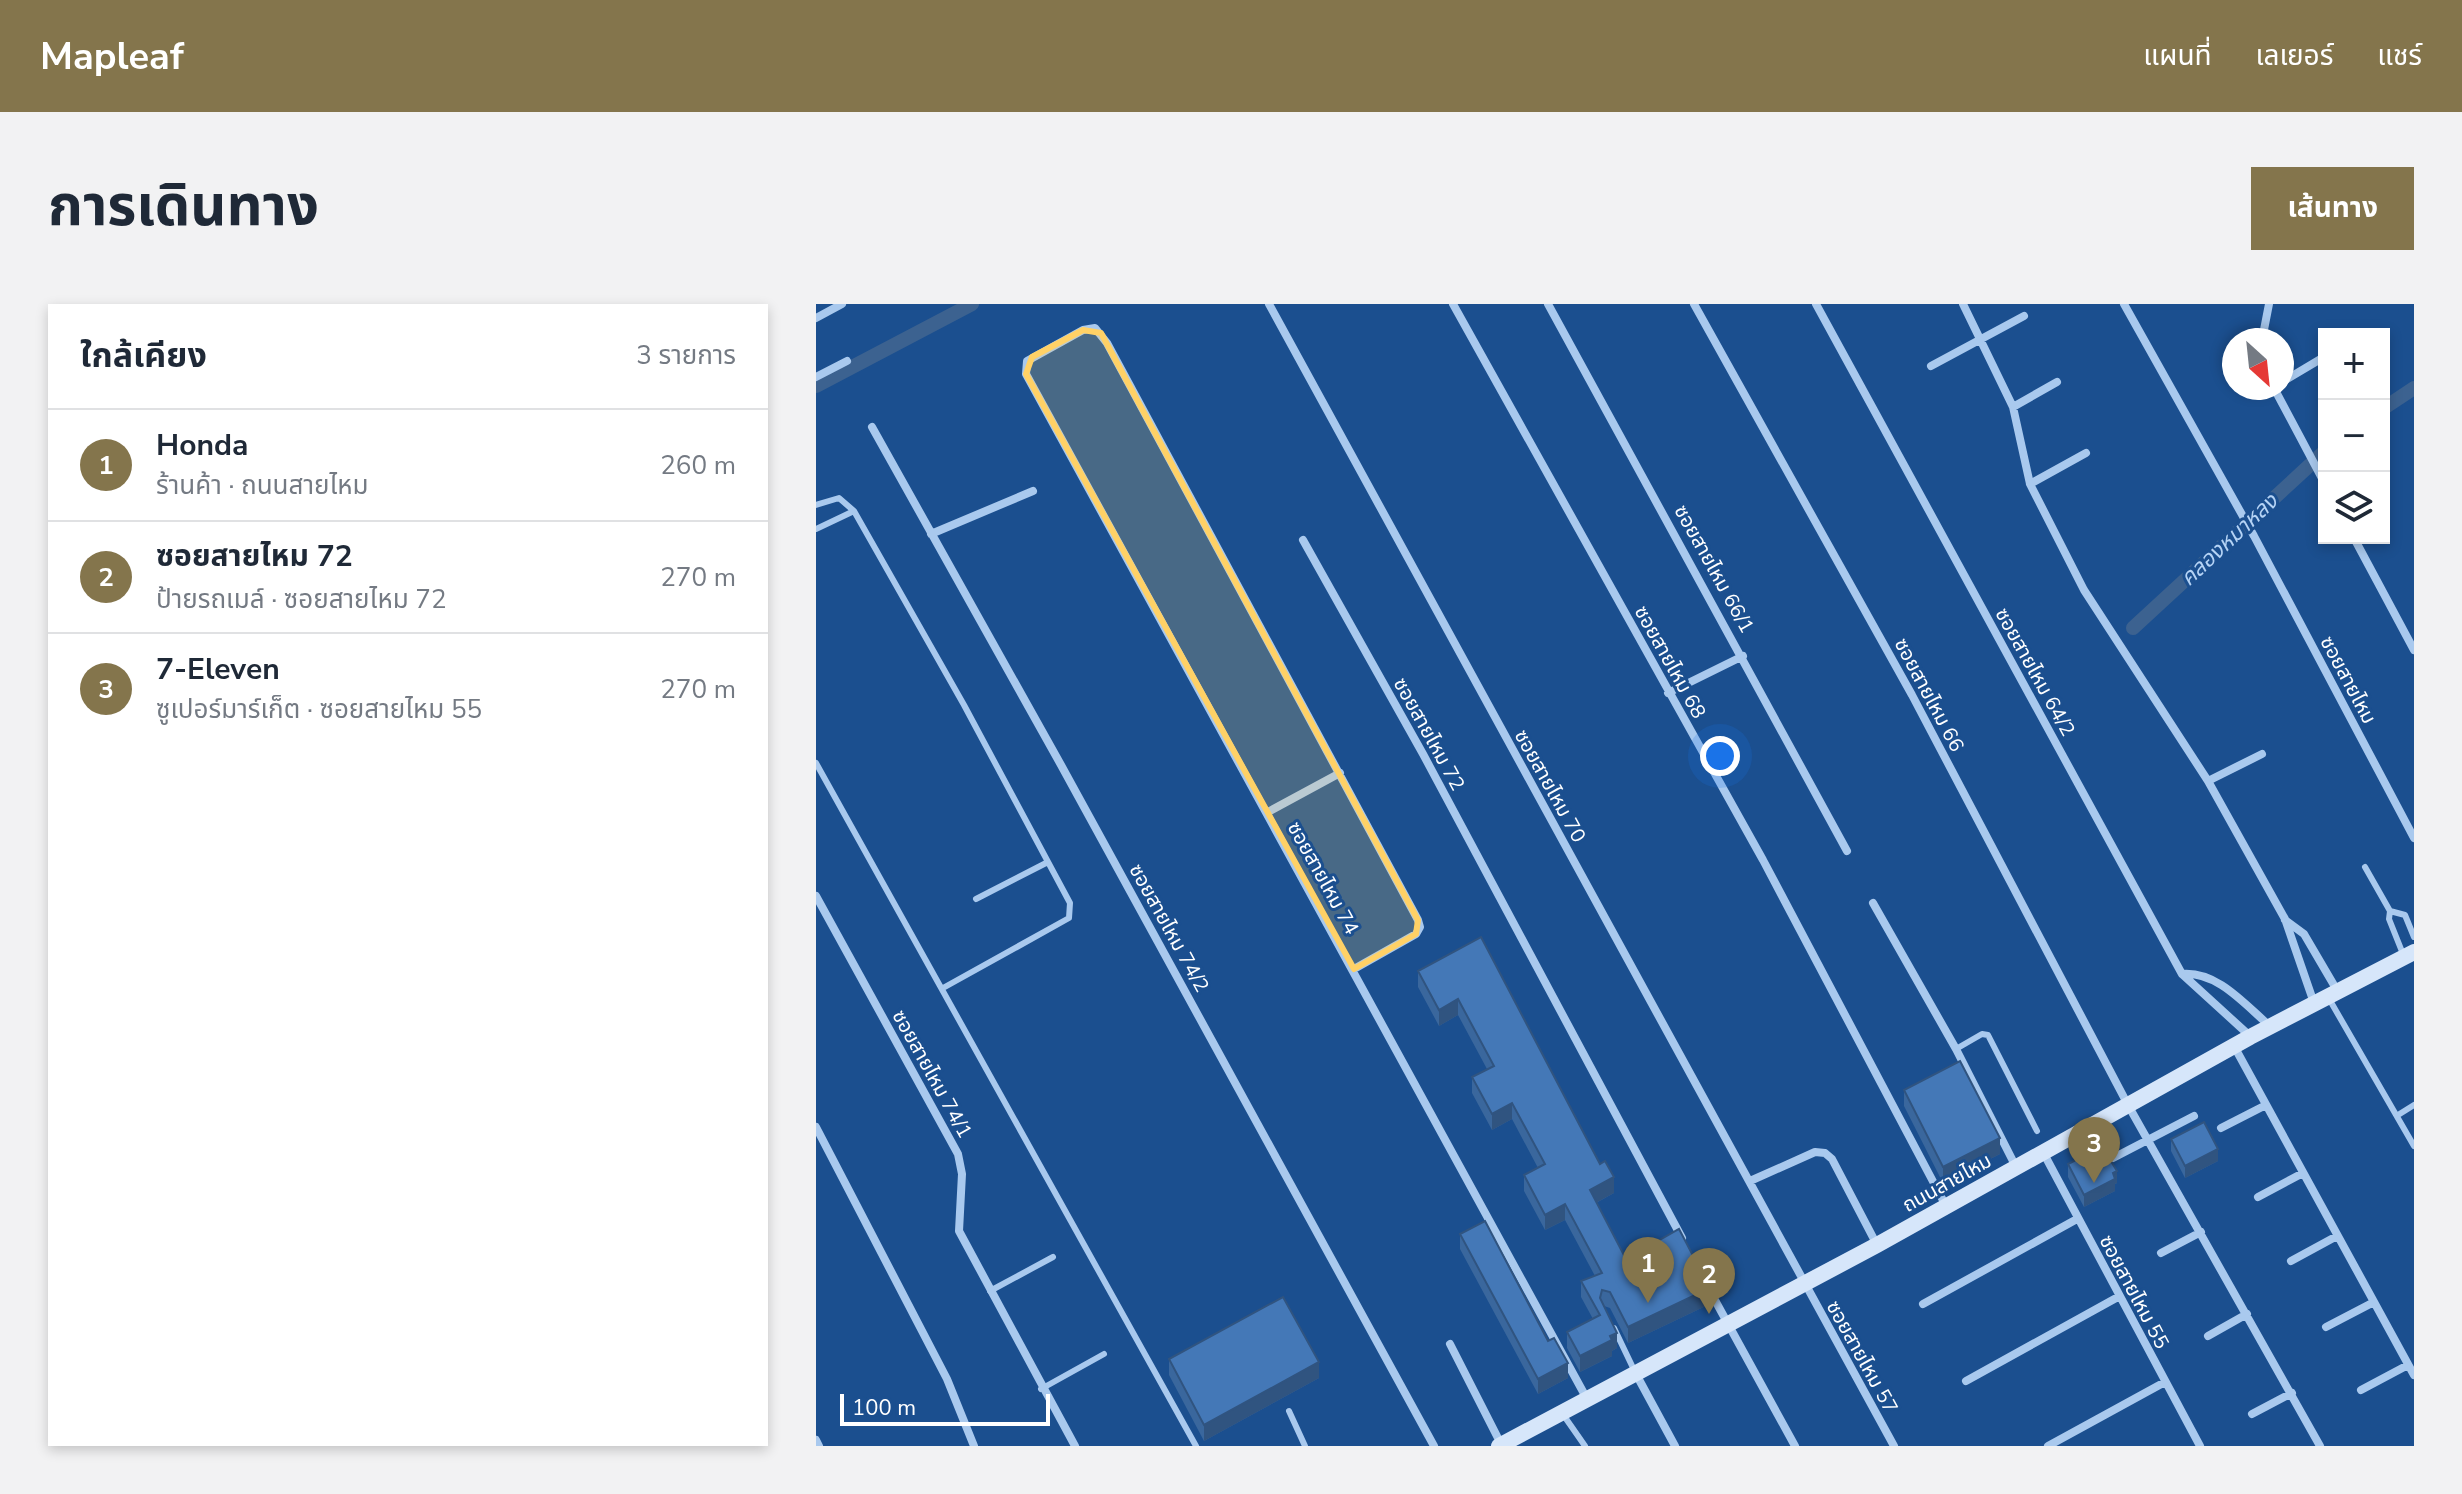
<!DOCTYPE html>
<html lang="th">
<meta charset="utf-8">
<style>
body{margin:0;font-family:"Nunito Sans","Noto Sans Thai",sans-serif;background:#f2f2f3;color:#1f2937}
.controls{position:absolute;right:24px;top:24px;display:grid;overflow:hidden;border-radius:0px;box-shadow:0 4px 12px #0003}
.controls button{width:72px;height:72px;display:grid;place-items:center;padding:0;border:0;border-bottom:2px solid #e0e1e3;background:#fff;color:#1f2937;font:40px sans-serif}
.compass{position:absolute;left:1406px;top:24px;width:72px;height:72px;border-radius:50%;background:#fff;box-shadow:0 4px 12px #0003;rotate:153deg}
.scale{position:absolute;left:24px;bottom:20px;width:210px;box-sizing:border-box;padding-left:8px;border:4px solid #fff;border-top:0;font-size:22px;line-height:28px;white-space:nowrap;color:#fff;-webkit-text-stroke:6px #1b4f8f;paint-order:stroke}
.you{position:absolute;left:904px;top:452px;width:28px;height:28px;margin:-20px;border:6px solid #fff;border-radius:50%;background:#1a73e8;box-shadow:0 0 0 12px #1a73e833}
.badge{display:grid;place-items:center;width:52px;height:52px;border-radius:50%;background:#84754c;color:#fff;font-size:26px;font-weight:700}
.pin{position:absolute;translate:-50% -66px;filter:drop-shadow(0 2px 4px #0008)}
.pin::after{content:'';position:absolute;top:42px;width:28px;height:24px;background:inherit;clip-path:polygon(0 0,100% 0,50% 100%)}
.list{margin:0;padding:0;list-style:none}
h2{display:flex;justify-content:space-between;align-items:center;height:104px;margin:0;padding:0 32px;font-size:34px}
h2 small{font-size:26px;font-weight:400;color:#747a83}
.list li{display:grid;grid-template-columns:52px 1fr auto;gap:24px;align-items:center;box-sizing:border-box;height:112px;padding:0 32px;border-top:2px solid #e0e1e3}
.list b{display:block;font-size:30px;white-space:nowrap}
.list p{margin:0;font-size:26px;white-space:nowrap;color:#747a83}
.list em{font-size:26px;font-style:normal;color:#747a83}
.icon{flex:none;width:44px;height:44px;fill:none;stroke:currentColor;stroke-width:2;stroke-linecap:round;stroke-linejoin:round}
.map{position:relative;flex:none;width:1598px;height:1142px;overflow:hidden;border-radius:0px}
header{display:flex;align-items:center;gap:48px;box-sizing:border-box;height:112px;padding:0 40px;background:#84754c;color:#fff}
header strong{font-size:38px}
nav{display:flex;gap:44px;margin-inline-start:auto;font-size:28px}
.intro{display:flex;align-items:center;justify-content:space-between;box-sizing:border-box;height:192px;padding:0 48px}
h1{margin:0;font-size:56px}
.button{padding:20px 36px;border-radius:0px;background:#84754c;color:#fff;font-size:28px;font-weight:700}
main{display:flex;gap:48px;padding:0 48px}
aside{flex:1;background:#fff;border-radius:0px;box-shadow:0 4px 12px #0003}
.map>svg:first-child{display:block}
</style>
<header>
<strong>Mapleaf</strong>
<nav><a>แผนที่</a><a>เลเยอร์</a><a>แชร์</a></nav>
</header>
<div class="intro"><h1>การเดินทาง</h1><a class="button">เส้นทาง</a></div>
<main>
<aside>
<h2>ใกล้เคียง<small>3 รายการ</small></h2>
<ul class="list">
<li><span class="badge">1</span><div><b>Honda</b><p>ร้านค้า · ถนนสายไหม</p></div><em>260 m</em></li>
<li><span class="badge">2</span><div><b>ซอยสายไหม 72</b><p>ป้ายรถเมล์ · ซอยสายไหม 72</p></div><em>270 m</em></li>
<li><span class="badge">3</span><div><b>7-Eleven</b><p>ซูเปอร์มาร์เก็ต · ซอยสายไหม 55</p></div><em>270 m</em></li>
</ul>
</aside>
<div class="map">
<svg width="1598" height="1142" viewBox="0 0 1598 1142">
<rect width="100%" height="100%" fill="#1b4f8f"/>
<g fill="none" stroke-linecap="round" stroke-linejoin="round">
<path stroke="#3c6290" stroke-width="14" d="M 0,82 L 156,0
M 1568,104 L 1598,84
M 1317,324 L 1508,148"/>
<path stroke="#a9c9ee" stroke-width="6" d="M 0,201 L 23,194 L 38,207 L 148,401 L 254,599 L 253,614 L 127,684
M 0,225 L 38,207
M 0,459 L 380,1142
M 1549,563 L 1574,607 L 1573,615 L 1587,650
M 160,595 L 232,558
M 1574,607 L 1589,611 L 1598,633
M 1512,693 L 1598,842
M 1140,745 L 1166,730 L 1172,731 L 1221,827
M 1582,811 L 1598,801
M 174,987 L 237,953
M 798,1024 L 819,1068
M 225,1085 L 288,1050
M 473,1107 L 489,1142
M 746,1109 L 769,1142"/>
<path stroke="#a9c9ee" stroke-width="8" d="M 453,0 L 1078,1142
M 637,0 L 947,556 L 1130,902
M 732,0 L 1031,547
M 878,0 L 1096,391 L 1312,801 L 1504,1142
M 1000,0 L 1366,670 L 1434,732
M 1147,0 L 1197,103 L 1214,180 L 1268,286 L 1392,477 L 1469,615 L 1498,699
M 1308,0 L 1438,232 L 1598,534
M 0,14 L 26,0
M 1446,36 L 1453,0
M 1115,62 L 1208,12
M 0,73 L 31,57
M 1466,78 L 1508,53
M 1458,84 L 1508,178
M 1197,103 L 1241,78
M 56,123 L 245,461 L 618,1142
M 1214,180 L 1270,149
M 115,230 L 217,187
M 1538,234 L 1598,346
M 487,236 L 607,450 L 866,934
M 852,389 L 927,352
M 1392,477 L 1446,450
M 452,508 L 524,469
M 0,592 L 142,850 L 146,870 L 143,927 L 259,1142
M 1057,599 L 1140,745 L 1200,863
M 1469,616 L 1488,630 L 1522,688
M 538,665 L 600,630 L 604,623 L 602,616 L 291,39 L 279,24 L 267,26 L 211,57 L 210,70 L 771,1095
M 1366,670 C 1402,667 1429,701 1455,723
M 1418,742 L 1598,1071
M 0,823 L 131,1075 L 158,1142
M 1405,824 L 1450,801
M 1227,848 L 1384,1142
M 1297,854 L 1378,812
M 934,877 L 999,848 L 1009,849 L 1016,855 L 1061,941
M 1442,893 L 1487,869
M 1345,949 L 1385,928
M 1475,957 L 1521,932
M 889,978 L 979,1142
M 1107,1000 L 1261,915
M 1510,1023 L 1558,998
M 1392,1032 L 1431,1010
M 634,1040 L 685,1140
M 820,1070 L 859,1142
M 1150,1077 L 1302,993
M 1545,1086 L 1592,1061
M 1436,1110 L 1476,1089
M 0,1136 L 3,1142
M 1232,1142 L 1349,1078"/>
<path stroke="#d6e6fa" stroke-width="16" d="M 683,1142 L 1061,941 L 1434,733 L 1598,648"/>
</g>
<path fill="#3a679d" d="M 665,633 L 798,889 L 780,899 L 810,955 L 894,1000 L 812,1039 L 794,1004 L 788,1002 L 801,1044 L 796,1047 L 796,1052 L 764,1068 L 751,1044 L 751,1028 L 777,1015 L 765,993 L 765,977 L 779,972 L 749,916 L 729,926 L 708,887 L 708,871 L 722,864 L 696,815 L 676,826 L 656,789 L 656,773 L 671,765 L 642,711 L 623,722 L 602,683 L 602,667 Z
M 1088,786 L 1184,850 L 1127,879 L 1088,802 Z
M 1355,835 L 1402,857 L 1369,874 L 1355,847 Z
M 1252,860 L 1301,879 L 1299,880 L 1299,887 L 1268,903 L 1252,873 Z
M 644,930 L 752,1074 L 722,1090 L 644,945 Z
M 353,1055 L 503,1074 L 388,1137 L 353,1071 Z"/>
<path fill="#305480" d="M 642,695 L 642,711 L 623,722 L 623,706 Z
M 696,799 L 696,815 L 676,826 L 676,810 Z
M 1184,834 L 1184,850 L 1127,879 L 1127,863 Z
M 1402,845 L 1402,857 L 1369,874 L 1369,862 Z
M 1301,867 L 1301,879 L 1299,880 L 1299,887 L 1268,903 L 1268,891 Z
M 798,873 L 798,889 L 774,902 L 774,886 Z
M 749,900 L 749,916 L 729,926 L 729,911 Z
M 894,984 L 894,1000 L 812,1039 L 812,1023 Z
M 801,1029 L 801,1044 L 796,1047 L 796,1052 L 764,1068 L 764,1052 Z
M 503,1058 L 503,1074 L 388,1137 L 388,1121 Z
M 752,1059 L 752,1074 L 722,1090 L 722,1075 Z"/>
<path fill="#4478b7" stroke="#305480" stroke-width="2" d="M 665,633 L 784,860 L 789,857 L 798,873 L 774,886 L 810,955 L 863,925 L 894,984 L 812,1023 L 794,988 L 786,986 L 784,994 L 801,1029 L 794,1032 L 796,1036 L 764,1052 L 751,1028 L 784,1011 L 765,977 L 786,969 L 749,900 L 729,911 L 708,871 L 729,860 L 696,799 L 676,810 L 656,773 L 678,762 L 642,695 L 623,706 L 602,667 Z
M 1144,757 L 1184,834 L 1127,863 L 1088,786 Z
M 1388,818 L 1402,845 L 1369,862 L 1355,835 Z
M 1286,843 L 1301,867 L 1297,869 L 1299,875 L 1268,891 L 1252,860 Z
M 669,917 L 732,1037 L 738,1034 L 752,1059 L 722,1075 L 644,930 Z
M 467,993 L 503,1058 L 388,1121 L 353,1055 Z"/>
<path fill="#ffd166" fill-opacity="0.2" stroke="#ffd166" stroke-width="6" stroke-linejoin="round" d="M 267,26 L 285,29 L 602,616 L 600,630 L 538,665 L 210,70 L 216,53 Z"/>
<g text-anchor="middle" dominant-baseline="central" stroke-width="6" stroke-linejoin="round" paint-order="stroke">
<g font-size="20" fill="#fff" stroke="#1b4f8f">
<text transform="translate(898 265) rotate(61)">ซอยสายไหม 66/1</text>
<text transform="translate(854 358) rotate(61)">ซอยสายไหม 68</text>
<text transform="translate(1219 368) rotate(61)">ซอยสายไหม 64/2</text>
<text transform="translate(1532 376) rotate(62)">ซอยสายไหม</text>
<text transform="translate(1113 391) rotate(62)">ซอยสายไหม 66</text>
<text transform="translate(613 430) rotate(61)">ซอยสายไหม 72</text>
<text transform="translate(734 482) rotate(61)">ซอยสายไหม 70</text>
<text transform="translate(507 574) rotate(61)">ซอยสายไหม 74</text>
<text transform="translate(353 624) rotate(61)">ซอยสายไหม 74/2</text>
<text transform="translate(116 770) rotate(61)">ซอยสายไหม 74/1</text>
<text transform="translate(1131 879) rotate(-29)">ถนนสายไหม</text>
<text transform="translate(1318 988) rotate(62)">ซอยสายไหม 55</text>
<text transform="translate(1046 1053) rotate(61)">ซอยสายไหม 57</text>
</g>
<g font-size="22" font-style="italic" fill="#b5d3f5" stroke="#1b4f8f">
<text transform="translate(1413 236) rotate(-43)">คลองหมาหลง</text>
</g>
</g>
</svg>
<div class="controls">
<button>+</button>
<button>−</button>
<button><svg class="icon" aria-label="layers" viewBox="0 0 24 24"><path d="M12 4l9 5-9 5-9-5zM3 14l9 5 9-5"/></svg></button>
</div>
<svg class="compass" viewBox="-18 -18 36 36"><path d="M0-13l5 13h-10z" fill="#e53935"/><path d="M0 13l5-13h-10z" fill="#747a83"/></svg>
<div class="scale">100 m</div>
<div class="you"></div>
<div class="pin badge" style="left:832px;top:999px">1</div>
<div class="pin badge" style="left:893px;top:1010px">2</div>
<div class="pin badge" style="left:1278px;top:879px">3</div>
</div>
</main>
